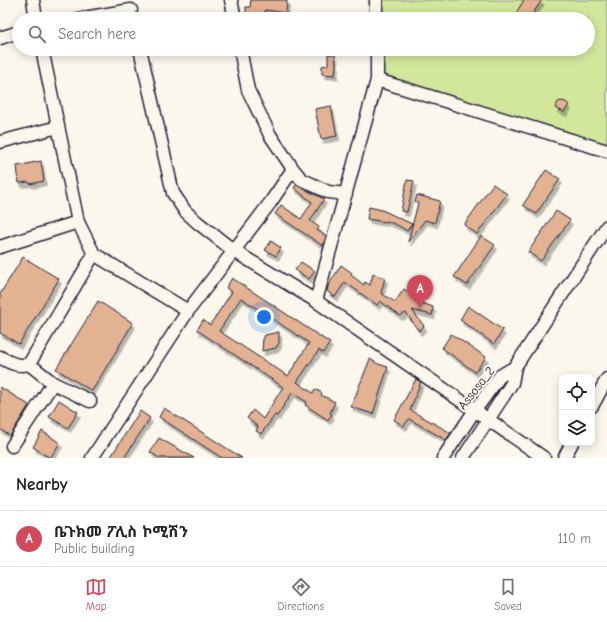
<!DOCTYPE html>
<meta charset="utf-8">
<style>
body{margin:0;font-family:"Comic Neue","Noto Sans Ethiopic",sans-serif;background:#f6f6f6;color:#202124}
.controls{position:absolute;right:12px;bottom:12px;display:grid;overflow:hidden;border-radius:8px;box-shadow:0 2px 10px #0003}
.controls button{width:36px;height:36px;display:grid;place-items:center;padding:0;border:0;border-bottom:1px solid #e0e0e0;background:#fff;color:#202124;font:20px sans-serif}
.you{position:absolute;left:264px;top:317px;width:14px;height:14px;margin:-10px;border:3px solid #fff;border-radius:50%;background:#1a73e8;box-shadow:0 0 0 6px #1a73e833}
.badge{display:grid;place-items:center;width:26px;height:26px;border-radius:50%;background:#d1495b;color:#fff;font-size:13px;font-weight:700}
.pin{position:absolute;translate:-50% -33px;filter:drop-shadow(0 1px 2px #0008)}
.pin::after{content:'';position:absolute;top:21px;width:14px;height:12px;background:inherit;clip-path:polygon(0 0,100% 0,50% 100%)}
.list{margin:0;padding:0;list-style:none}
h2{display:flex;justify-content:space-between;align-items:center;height:52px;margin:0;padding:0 16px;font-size:17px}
h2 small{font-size:13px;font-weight:400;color:#757577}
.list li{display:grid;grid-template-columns:26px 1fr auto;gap:12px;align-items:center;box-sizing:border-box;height:56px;padding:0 16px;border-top:1px solid #e0e0e0}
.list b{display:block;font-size:15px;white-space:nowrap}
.list p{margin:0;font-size:13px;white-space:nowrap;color:#757577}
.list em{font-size:13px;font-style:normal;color:#757577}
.icon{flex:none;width:22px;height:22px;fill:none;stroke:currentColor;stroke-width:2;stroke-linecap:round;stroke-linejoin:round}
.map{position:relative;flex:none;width:607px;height:458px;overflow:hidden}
.search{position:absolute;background:#fff;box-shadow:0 2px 10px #0003;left:12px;right:12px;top:12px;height:44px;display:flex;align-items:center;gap:10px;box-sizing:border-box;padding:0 14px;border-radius:22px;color:#757577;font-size:15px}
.sheet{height:108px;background:#fff}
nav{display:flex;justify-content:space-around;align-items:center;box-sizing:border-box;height:56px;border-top:1px solid #e0e0e0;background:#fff;font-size:11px;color:#757577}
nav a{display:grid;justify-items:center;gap:2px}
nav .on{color:#d1495b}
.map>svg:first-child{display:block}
</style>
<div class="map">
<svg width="607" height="458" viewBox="0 0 607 458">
<defs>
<filter id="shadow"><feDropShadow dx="2.5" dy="4.5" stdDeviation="0" flood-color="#0004"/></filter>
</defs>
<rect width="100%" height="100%" fill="#fbf7ec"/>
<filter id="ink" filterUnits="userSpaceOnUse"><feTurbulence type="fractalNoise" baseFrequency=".025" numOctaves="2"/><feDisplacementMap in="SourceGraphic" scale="8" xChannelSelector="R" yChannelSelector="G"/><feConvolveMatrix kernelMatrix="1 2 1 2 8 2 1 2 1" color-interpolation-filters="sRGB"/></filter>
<g filter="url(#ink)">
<path fill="#d3e79c" stroke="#7a846c" d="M 377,0 L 607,0 L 607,151 L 379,80 L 378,49 L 588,49 L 588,19 L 378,19 Z"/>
<path fill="#e2b293" stroke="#22223b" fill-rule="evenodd" filter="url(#shadow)" d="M 251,0 L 287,0 L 286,13 L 265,10 L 264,16 L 246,14 L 246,7 L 250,7 Z
M 524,0 L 542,0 L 529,19 L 520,19 L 518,18 L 516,13 Z
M 328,54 L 335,54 L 336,65 L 335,75 L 322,74 L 322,66 L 328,65 Z
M 561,101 L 566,102 L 569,105 L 564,112 L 555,108 L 558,102 Z
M 331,106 L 337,136 L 321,139 L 315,109 Z
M 41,161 L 44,181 L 30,184 L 29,182 L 19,183 L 17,166 Z
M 546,170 L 560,179 L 536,214 L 523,205 Z
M 407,180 L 414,181 L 407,212 L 401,211 Z
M 493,184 L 507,194 L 477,234 L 464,225 Z
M 296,185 L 324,199 L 310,221 L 319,227 L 317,230 L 326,236 L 323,246 L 275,214 L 281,205 L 301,219 L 312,202 L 294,188 Z
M 417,195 L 440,201 L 435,223 L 425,220 L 408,242 L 418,203 L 415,202 Z
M 369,207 L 382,210 L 412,224 L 407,231 L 399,226 L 387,221 L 386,222 L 367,219 Z
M 556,211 L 570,220 L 541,261 L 528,252 Z
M 481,236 L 495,245 L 467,285 L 454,277 Z
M 271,241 L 281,248 L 276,256 L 265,250 Z
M 23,257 L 59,279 L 19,344 L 0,333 L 0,294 Z
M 301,262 L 315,271 L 309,279 L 295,270 Z
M 341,265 L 352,273 L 351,275 L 364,285 L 365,282 L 370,285 L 373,274 L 385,278 L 381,293 L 395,302 L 404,289 L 414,296 L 414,300 L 433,307 L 432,315 L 412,310 L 424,326 L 419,331 L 406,313 L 400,316 L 380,301 L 377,305 L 345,282 L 335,297 L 327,291 L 328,286 Z
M 232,278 L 330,343 L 323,353 L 319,350 L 297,382 L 313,393 L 315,389 L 322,393 L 321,395 L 335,402 L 330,413 L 332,414 L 328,420 L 305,405 L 307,402 L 292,393 L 277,416 L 275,415 L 261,434 L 256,431 L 258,427 L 247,418 L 253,410 L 263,419 L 283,387 L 197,330 L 203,320 L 210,325 L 232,292 L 226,288 ZM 241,298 L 309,343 L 288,376 L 219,331 Z
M 98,301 L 133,323 L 92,391 L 56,369 Z
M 468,306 L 503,330 L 494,344 L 460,320 Z
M 279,332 L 279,343 L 276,348 L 262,351 L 263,339 L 265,335 Z
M 451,334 L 486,357 L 475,372 L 442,348 Z
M 370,359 L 378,364 L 388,367 L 373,414 L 351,407 Z
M 416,379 L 421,382 L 410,410 L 451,433 L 446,440 L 409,419 L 404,426 L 394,420 Z
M 0,387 L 29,405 L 10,436 L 0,429 Z
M 59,400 L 78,412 L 68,428 L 49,417 Z
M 164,408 L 242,458 L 222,458 L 159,417 Z
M 140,411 L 150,418 L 124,458 L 110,458 Z
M 42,431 L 60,443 L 50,458 L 33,447 Z
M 159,438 L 194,458 L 159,458 L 150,452 Z"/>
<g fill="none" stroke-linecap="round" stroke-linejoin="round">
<g stroke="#22223b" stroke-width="15">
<path id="minor" d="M 33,0 L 36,19
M 231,0 L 235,19
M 376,0 L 376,19
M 78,19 L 131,10
M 0,38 L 19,32
M 42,49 L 78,222 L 94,254 L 188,311
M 140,49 L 173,193 L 185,211 L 197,222 L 234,251 L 316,301 L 544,458
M 240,49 L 248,90 L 270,135 L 293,169 L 301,179 L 328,192 L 346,194
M 377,80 L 607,151
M 0,142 L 58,127
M 0,247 L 78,222
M 316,301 L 377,80 L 377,49
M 0,357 C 10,363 18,367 29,364 L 94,254
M 29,364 L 53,383 L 90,401
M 592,406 L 607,379
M 12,446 L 53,383
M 92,458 L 188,311 L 270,203 L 293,169
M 443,458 L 475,410 L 500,376 L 515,367
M 463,458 L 512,383 L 515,367 L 607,226
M 564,458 L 572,443"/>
</g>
<use href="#minor" stroke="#fbf7ec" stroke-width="12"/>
</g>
</g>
<g text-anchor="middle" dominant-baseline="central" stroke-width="4" stroke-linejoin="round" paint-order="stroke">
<g font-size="13" fill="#22223b" stroke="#fbf7ec">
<text transform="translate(476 388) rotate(-52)">Assosa_2</text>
</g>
</g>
</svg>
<div class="controls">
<button><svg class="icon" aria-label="locate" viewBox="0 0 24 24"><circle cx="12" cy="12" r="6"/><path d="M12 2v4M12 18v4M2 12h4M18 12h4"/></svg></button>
<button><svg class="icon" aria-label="layers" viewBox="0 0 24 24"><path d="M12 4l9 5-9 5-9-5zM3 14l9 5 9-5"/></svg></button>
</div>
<div class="you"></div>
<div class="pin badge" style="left:420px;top:308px">A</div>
<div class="search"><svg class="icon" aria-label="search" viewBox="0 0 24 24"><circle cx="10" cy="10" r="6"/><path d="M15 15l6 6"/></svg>Search here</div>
</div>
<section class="sheet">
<h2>Nearby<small></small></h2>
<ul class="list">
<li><span class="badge">A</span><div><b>ቤጉክመ ፖሊስ ኮሚሽን</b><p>Public building</p></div><em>110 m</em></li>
</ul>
</section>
<nav>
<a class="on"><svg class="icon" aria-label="map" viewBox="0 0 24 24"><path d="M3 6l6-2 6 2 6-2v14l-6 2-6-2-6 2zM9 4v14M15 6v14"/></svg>Map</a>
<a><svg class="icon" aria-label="directions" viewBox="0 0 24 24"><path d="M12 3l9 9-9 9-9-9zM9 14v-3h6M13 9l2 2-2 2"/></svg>Directions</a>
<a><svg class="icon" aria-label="saved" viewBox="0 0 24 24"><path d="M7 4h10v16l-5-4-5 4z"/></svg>Saved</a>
</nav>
